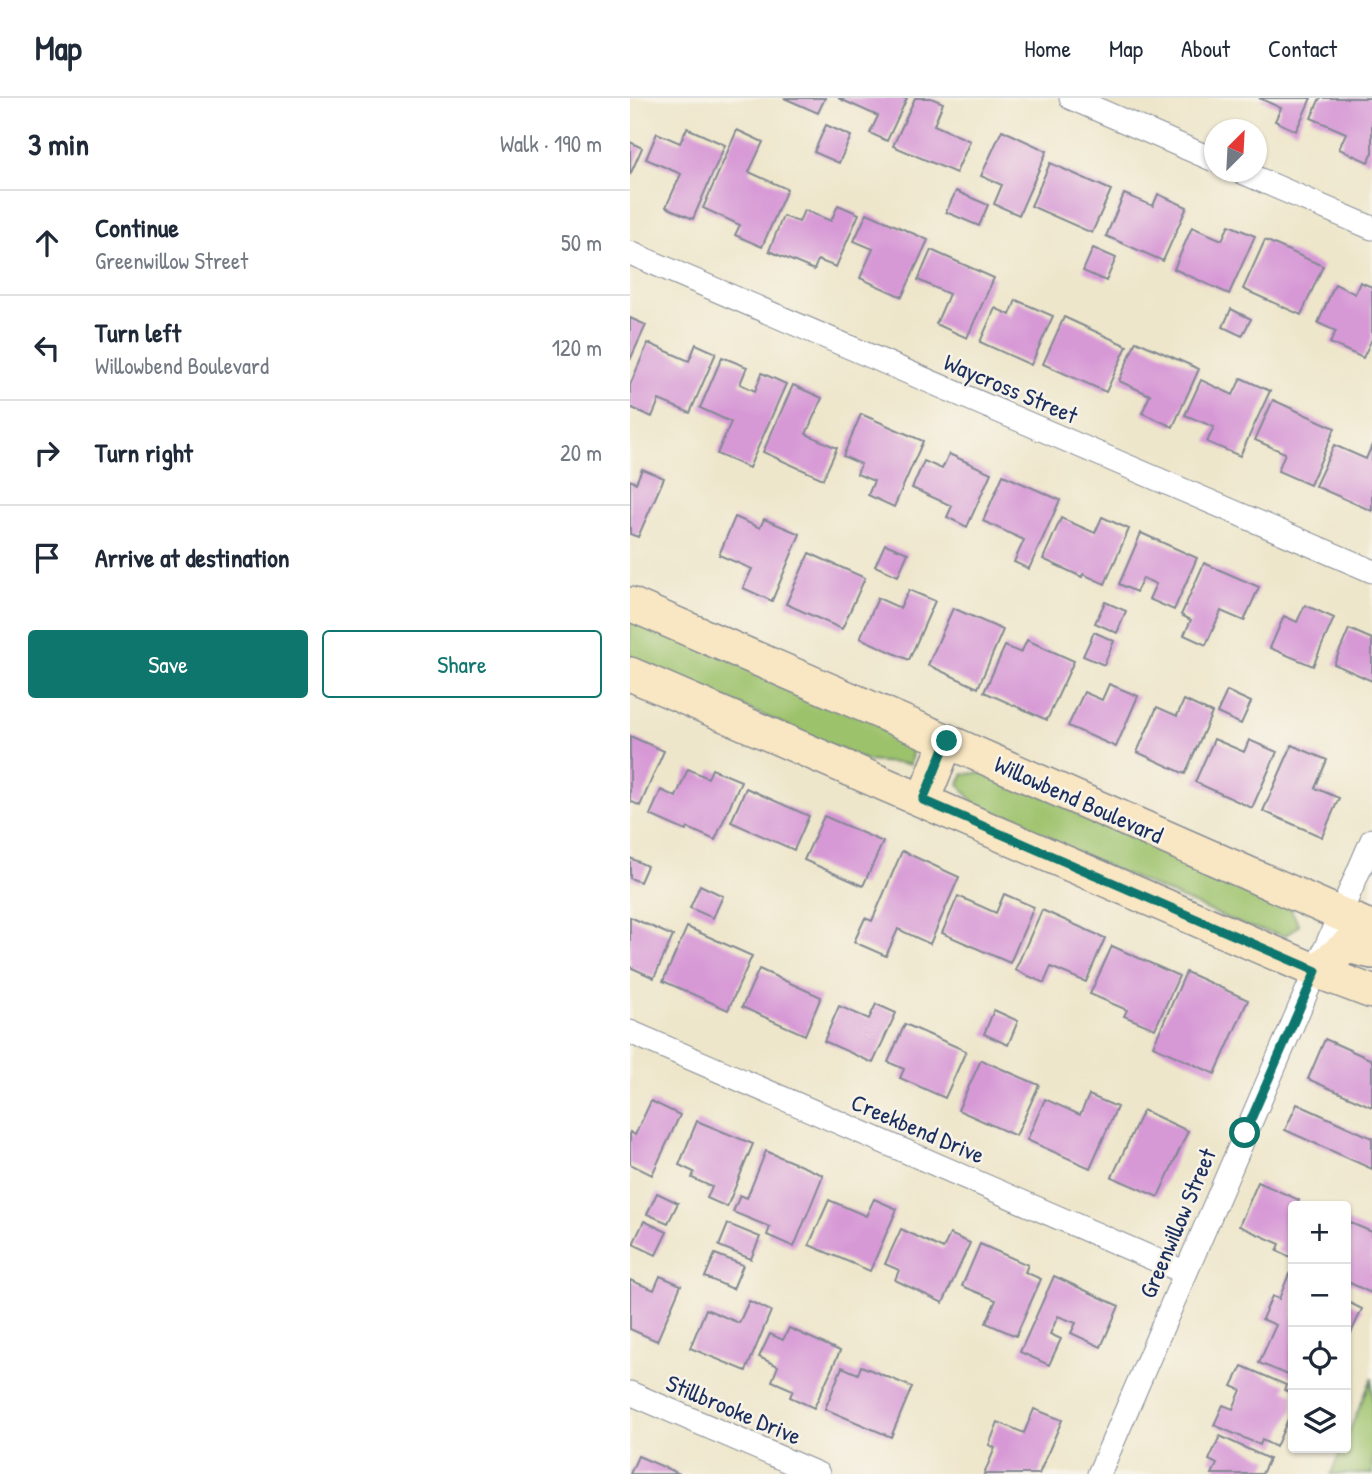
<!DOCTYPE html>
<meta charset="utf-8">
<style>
body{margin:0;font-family:"Patrick Hand",sans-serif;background:#f2f2f3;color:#1f2937}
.controls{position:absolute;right:21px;bottom:21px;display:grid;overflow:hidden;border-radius:7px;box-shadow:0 2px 5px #0004}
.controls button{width:63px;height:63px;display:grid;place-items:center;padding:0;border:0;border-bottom:2px solid #e0e1e3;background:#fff;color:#1f2937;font:35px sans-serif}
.compass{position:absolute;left:574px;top:21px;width:63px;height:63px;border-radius:50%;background:#fff;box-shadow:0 2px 5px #0004;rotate:24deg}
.stop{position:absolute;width:21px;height:21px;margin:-16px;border:5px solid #0f766e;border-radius:50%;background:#fff}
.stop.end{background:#0f766e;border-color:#fff;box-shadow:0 2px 7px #0008}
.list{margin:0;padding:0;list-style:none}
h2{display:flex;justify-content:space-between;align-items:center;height:91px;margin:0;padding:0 28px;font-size:30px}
h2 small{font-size:23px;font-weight:400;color:#747a83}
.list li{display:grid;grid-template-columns:46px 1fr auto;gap:21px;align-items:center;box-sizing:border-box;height:105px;padding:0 28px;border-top:2px solid #e0e1e3}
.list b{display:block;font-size:26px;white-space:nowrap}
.list p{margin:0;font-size:23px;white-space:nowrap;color:#747a83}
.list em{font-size:23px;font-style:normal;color:#747a83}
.actions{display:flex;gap:14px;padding:21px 28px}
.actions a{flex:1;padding:16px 0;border:2px solid #0f766e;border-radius:7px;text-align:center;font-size:24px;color:#0f766e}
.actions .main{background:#0f766e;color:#fff}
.icon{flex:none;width:38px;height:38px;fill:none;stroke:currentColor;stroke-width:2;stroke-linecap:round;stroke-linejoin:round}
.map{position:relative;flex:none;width:742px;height:1376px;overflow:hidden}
header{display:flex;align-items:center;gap:42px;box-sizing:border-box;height:98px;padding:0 35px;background:#fff;border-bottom:2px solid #e0e1e3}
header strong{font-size:33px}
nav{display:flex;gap:38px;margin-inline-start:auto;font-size:24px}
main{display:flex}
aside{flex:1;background:#fff}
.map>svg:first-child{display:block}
</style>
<header>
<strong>Map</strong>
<nav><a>Home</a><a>Map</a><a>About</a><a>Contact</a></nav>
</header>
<main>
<aside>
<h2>3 min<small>Walk · 190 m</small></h2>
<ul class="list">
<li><svg class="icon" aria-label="ahead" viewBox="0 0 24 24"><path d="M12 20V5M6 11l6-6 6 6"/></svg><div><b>Continue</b><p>Greenwillow Street</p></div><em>50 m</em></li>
<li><svg class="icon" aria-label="left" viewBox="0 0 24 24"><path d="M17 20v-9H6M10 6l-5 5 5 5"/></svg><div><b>Turn left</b><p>Willowbend Boulevard</p></div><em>120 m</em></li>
<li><svg class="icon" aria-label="right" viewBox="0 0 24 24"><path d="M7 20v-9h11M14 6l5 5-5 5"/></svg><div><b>Turn right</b></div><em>20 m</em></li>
<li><svg class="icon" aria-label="arrive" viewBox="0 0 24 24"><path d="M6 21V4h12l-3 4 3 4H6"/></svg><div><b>Arrive at destination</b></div></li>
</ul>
<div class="actions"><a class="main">Save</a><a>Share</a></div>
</aside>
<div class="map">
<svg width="742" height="1376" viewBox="0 0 742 1376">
<rect width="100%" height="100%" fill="#f7f3e8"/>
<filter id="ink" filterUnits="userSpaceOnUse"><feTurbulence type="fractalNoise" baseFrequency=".0143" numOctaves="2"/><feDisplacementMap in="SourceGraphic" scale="14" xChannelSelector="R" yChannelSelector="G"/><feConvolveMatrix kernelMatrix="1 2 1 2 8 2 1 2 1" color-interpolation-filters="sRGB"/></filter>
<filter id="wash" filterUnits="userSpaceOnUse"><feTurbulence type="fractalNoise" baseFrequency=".00686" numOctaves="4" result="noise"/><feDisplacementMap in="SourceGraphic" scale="28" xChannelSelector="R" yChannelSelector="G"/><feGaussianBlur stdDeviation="1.57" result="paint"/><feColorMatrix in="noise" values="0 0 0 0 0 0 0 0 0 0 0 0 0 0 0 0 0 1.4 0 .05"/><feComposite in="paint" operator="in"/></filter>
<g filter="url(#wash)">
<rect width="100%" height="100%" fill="#eee6ca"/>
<path fill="#9dc26c" stroke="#5c7865" stroke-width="2" d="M 0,519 L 258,628 L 282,654 L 280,666 L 237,663 L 0,559 Z
M 362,674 L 658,806 L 669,827 L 655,838 L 615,828 L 351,714 L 329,686 L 334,676 Z
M 742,1280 L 742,1376 L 701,1376 L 712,1350 L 716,1350 L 716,1341 Z"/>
<g id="blocks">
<path fill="#d799d6" d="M 154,0 L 195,0 L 188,15 Z
M 208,0 L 277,0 L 257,43 L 240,35 L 248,18 Z
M 285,0 L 301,0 L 313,5 L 304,27 L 340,43 L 326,75 L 263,48 Z
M 629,0 L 681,0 L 666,33 L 645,23 L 651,10 Z
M 690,0 L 742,0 L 742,56 L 738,64 L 709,51 L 716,35 L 681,20 Z
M 196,27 L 221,38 L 209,65 L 184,54 Z
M 57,30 L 95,47 L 63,121 L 36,109 L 51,76 L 16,61 L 27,35 L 50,45 Z
M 107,32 L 133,44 L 119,74 L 157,91 L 132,149 L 105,137 L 110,127 L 73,110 Z
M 372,32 L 417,53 L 389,117 L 364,106 L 372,87 L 351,78 Z
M 0,44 L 12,50 L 0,77 Z
M 420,65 L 481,92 L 462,135 L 401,108 Z
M 326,93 L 358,107 L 349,128 L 316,114 Z
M 494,96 L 523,108 L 528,96 L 557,109 L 533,163 L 476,138 Z
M 208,107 L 229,116 L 206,169 L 188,162 L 184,172 L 139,153 L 153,118 L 169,124 L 174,112 L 201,123 Z
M 237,115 L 298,142 L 272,199 L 230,180 L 243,151 L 224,143 Z
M 599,127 L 625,138 L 599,196 L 544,171 L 562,129 L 592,142 Z
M 635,142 L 693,168 L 671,217 L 613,191 Z
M 463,150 L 486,160 L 476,183 L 453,173 Z
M 301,152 L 364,180 L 337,240 L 306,226 L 319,196 L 288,182 Z
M 730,184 L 742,189 L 742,241 L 733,260 L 700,245 L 706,233 L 688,225 L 705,186 L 725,196 Z
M 386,202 L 423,218 L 401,267 L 350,244 L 365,210 L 380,217 Z
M 601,211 L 621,221 L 612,238 L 593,229 Z
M 434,219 L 497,248 L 476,294 L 413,266 Z
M 0,220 L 16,227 L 0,262 Z
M 506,243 L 569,271 L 543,329 L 512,315 L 520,297 L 489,283 Z
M 18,245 L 59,263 L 66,246 L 86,255 L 60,315 L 29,302 L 22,319 L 0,309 L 0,287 Z
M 92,259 L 117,269 L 110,286 L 125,293 L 132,275 L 156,286 L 119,370 L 87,356 L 101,324 L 70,310 Z
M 611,280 L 640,293 L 610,358 L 577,344 L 584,329 L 555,317 L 571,282 L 603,297 Z
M 163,287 L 192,300 L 176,336 L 207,350 L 193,381 L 133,354 Z
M 643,302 L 705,330 L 680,387 L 648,373 L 655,355 L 625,342 Z
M 231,316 L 293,343 L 264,409 L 238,397 L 244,383 L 227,376 L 231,366 L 213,358 Z
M 704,347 L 736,361 L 742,347 L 742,413 L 685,388 Z
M 319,356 L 361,375 L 337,429 L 317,419 L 322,408 L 282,390 L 294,363 L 312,371 Z
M 12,371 L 34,380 L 8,439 L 0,436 L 0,382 L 6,385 Z
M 373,377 L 430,402 L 399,471 L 384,464 L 394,442 L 353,423 Z
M 105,419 L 130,430 L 134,421 L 170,436 L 142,503 L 113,490 L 122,471 L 89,457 Z
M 472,419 L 499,431 L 475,486 L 453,476 L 452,479 L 413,461 L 431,420 L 465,435 Z
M 511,435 L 567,460 L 544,512 L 519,501 L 526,486 L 513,480 L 506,494 L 489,486 Z
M 255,446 L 278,455 L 268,478 L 245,468 Z
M 179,455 L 235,480 L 212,531 L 156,506 Z
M 574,465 L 629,489 L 614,523 L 591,513 L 576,547 L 554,537 L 561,522 L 551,517 Z
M 279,492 L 305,503 L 279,562 L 230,540 L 248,500 L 270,510 Z
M 475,504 L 496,513 L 487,535 L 465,525 Z
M 675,507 L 704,520 L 683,568 L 640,550 L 654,518 L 667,524 Z
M 323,510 L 373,532 L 348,590 L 298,567 Z
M 719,531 L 742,541 L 742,583 L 704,566 Z
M 464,534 L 484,543 L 474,567 L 453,558 Z
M 397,542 L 444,563 L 417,622 L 354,594 L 375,548 L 391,555 Z
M 479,586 L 508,598 L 486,649 L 438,628 L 454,594 L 472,602 Z
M 597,593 L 621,604 L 611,626 L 587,615 Z
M 554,602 L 582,615 L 555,676 L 507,654 L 527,609 L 547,618 Z
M 0,638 L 34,653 L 10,708 L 0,703 Z
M 584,641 L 614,654 L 619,642 L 647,654 L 622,710 L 565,684 Z
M 662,647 L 697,662 L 685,690 L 709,700 L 692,739 L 633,713 Z
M 58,671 L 78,680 L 82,671 L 111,683 L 85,742 L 58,730 L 56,733 L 20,717 L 31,692 L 46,699 Z
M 116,690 L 179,718 L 164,752 L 101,724 Z
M 194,718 L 253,744 L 233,788 L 174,762 Z
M 272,753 L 329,779 L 300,846 L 268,831 L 256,858 L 224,844 L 235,820 L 242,823 Z
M 0,760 L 17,768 L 10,784 L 0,780 Z
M 70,787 L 93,798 L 83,820 L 60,810 Z
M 374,796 L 404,809 L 380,865 L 312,835 L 328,798 L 366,815 Z
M 412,812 L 475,840 L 456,884 L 421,869 L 414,885 L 385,872 Z
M 0,819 L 43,838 L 24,880 L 0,869 Z
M 57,829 L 122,858 L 98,912 L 33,883 Z
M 482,848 L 549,878 L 525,931 L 494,918 L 497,912 L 460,896 Z
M 129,871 L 191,899 L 175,937 L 112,909 Z
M 556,874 L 618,902 L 585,976 L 523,948 Z
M 246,906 L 266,915 L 243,965 L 194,943 L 209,908 L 239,921 Z
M 364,912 L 388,923 L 378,947 L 354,936 Z
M 275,926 L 336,953 L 315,1000 L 270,980 L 274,971 L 258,964 Z
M 695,941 L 742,962 L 742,1009 L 678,981 Z
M 351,962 L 409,987 L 386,1038 L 328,1012 Z
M 459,997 L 487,1009 L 460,1070 L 397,1042 L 415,1001 L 450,1017 Z
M 21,1003 L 50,1017 L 22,1077 L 0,1066 L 0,1034 L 5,1037 Z
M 667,1006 L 742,1040 L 742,1071 L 655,1032 Z
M 513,1012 L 558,1033 L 528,1099 L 482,1079 Z
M 67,1023 L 123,1046 L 97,1109 L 77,1100 L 82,1089 L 62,1080 L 64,1074 L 49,1067 Z
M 136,1053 L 193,1077 L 164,1149 L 137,1137 L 140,1129 L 103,1114 L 110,1097 L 117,1100 Z
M 628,1084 L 669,1102 L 666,1108 L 663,1108 L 663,1160 L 647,1153 L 650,1146 L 609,1128 Z
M 27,1095 L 48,1105 L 38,1125 L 17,1116 Z
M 244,1101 L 267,1111 L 240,1173 L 179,1147 L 199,1102 L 236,1118 Z
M 14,1123 L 37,1134 L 26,1157 L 3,1146 Z
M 716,1123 L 742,1134 L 741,1195 L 716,1183 Z
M 98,1126 L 130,1139 L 121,1161 L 89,1148 Z
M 271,1131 L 313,1151 L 320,1136 L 340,1145 L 313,1205 L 265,1182 L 269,1172 L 255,1166 Z
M 350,1146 L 398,1167 L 395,1174 L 411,1181 L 386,1238 L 356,1225 L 366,1202 L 332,1188 Z
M 85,1156 L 113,1167 L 103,1191 L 75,1179 Z
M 659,1176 L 663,1178 L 663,1279 L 629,1265 L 646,1227 L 632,1221 L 642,1198 L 649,1201 Z
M 30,1178 L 51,1187 L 27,1243 L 0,1231 L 0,1182 L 24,1192 Z
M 424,1178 L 489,1208 L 471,1249 L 441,1235 L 446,1225 L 428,1218 L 420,1236 L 431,1241 L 419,1267 L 390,1254 Z
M 119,1203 L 141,1213 L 116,1273 L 60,1250 L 76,1211 L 109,1225 Z
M 716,1203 L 732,1211 L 716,1246 Z
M 159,1230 L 210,1253 L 184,1310 L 160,1299 L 163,1292 L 142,1283 L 148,1268 L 129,1259 L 140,1236 L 153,1242 Z
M 231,1268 L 282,1289 L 261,1339 L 195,1311 L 212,1269 L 228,1276 Z
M 612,1268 L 656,1287 L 654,1292 L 663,1296 L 663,1310 L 646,1349 L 632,1342 L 630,1347 L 584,1327 L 593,1307 L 603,1311 L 611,1292 L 602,1288 Z
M 404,1311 L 432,1322 L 409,1376 L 354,1376 L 365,1350 L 359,1347 L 368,1324 L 394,1335 Z
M 590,1338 L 639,1361 L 632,1376 L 582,1376 L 587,1366 L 579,1362 Z
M 8,1358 L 50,1376 L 0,1376 Z"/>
</g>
</g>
<g filter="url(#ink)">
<use href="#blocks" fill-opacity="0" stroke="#848a94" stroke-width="2"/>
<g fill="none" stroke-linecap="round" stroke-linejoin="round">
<g stroke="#848a94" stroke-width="25">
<path id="street" d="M 441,0 L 584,62
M 612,74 L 742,130
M 0,155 L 742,473
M 0,934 L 554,1174
M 0,1295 L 188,1376
M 469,1376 L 742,742"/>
</g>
<g stroke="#848a94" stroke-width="36">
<path id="secondary" d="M 0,506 L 317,643 L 742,830
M 0,576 L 686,873 L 742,894
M 293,702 L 317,643
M 686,873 L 717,848 L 742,854"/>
</g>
<use href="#street" stroke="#fff" stroke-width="23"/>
<use href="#secondary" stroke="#f9e7c3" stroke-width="33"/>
</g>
</g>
<g fill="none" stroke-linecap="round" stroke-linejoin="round" filter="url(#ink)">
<path stroke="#0f766e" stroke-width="9" d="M 317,643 L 293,702 L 686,873 L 615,1035"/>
</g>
<g text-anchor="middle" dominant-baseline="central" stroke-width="5" stroke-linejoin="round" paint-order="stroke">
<g font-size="24" fill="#1b2f5e" stroke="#f7f3e8">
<text transform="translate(381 290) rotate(23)">Waycross Street</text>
<text transform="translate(449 701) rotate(24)">Willowbend Boulevard</text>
<text transform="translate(288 1030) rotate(23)">Creekbend Drive</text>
<text transform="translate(547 1125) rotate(-67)">Greenwillow Street</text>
<text transform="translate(104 1311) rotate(23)">Stillbrooke Drive</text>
</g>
</g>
</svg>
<div class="controls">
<button>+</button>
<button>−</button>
<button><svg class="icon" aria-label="locate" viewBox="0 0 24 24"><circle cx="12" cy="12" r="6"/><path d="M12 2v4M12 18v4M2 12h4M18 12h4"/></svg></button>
<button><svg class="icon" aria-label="layers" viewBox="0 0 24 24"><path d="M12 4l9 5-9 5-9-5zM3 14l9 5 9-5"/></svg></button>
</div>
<svg class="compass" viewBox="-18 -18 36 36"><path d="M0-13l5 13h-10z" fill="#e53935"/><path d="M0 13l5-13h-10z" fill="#747a83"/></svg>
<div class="stop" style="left:615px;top:1035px"></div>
<div class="stop end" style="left:317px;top:643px"></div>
</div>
</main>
